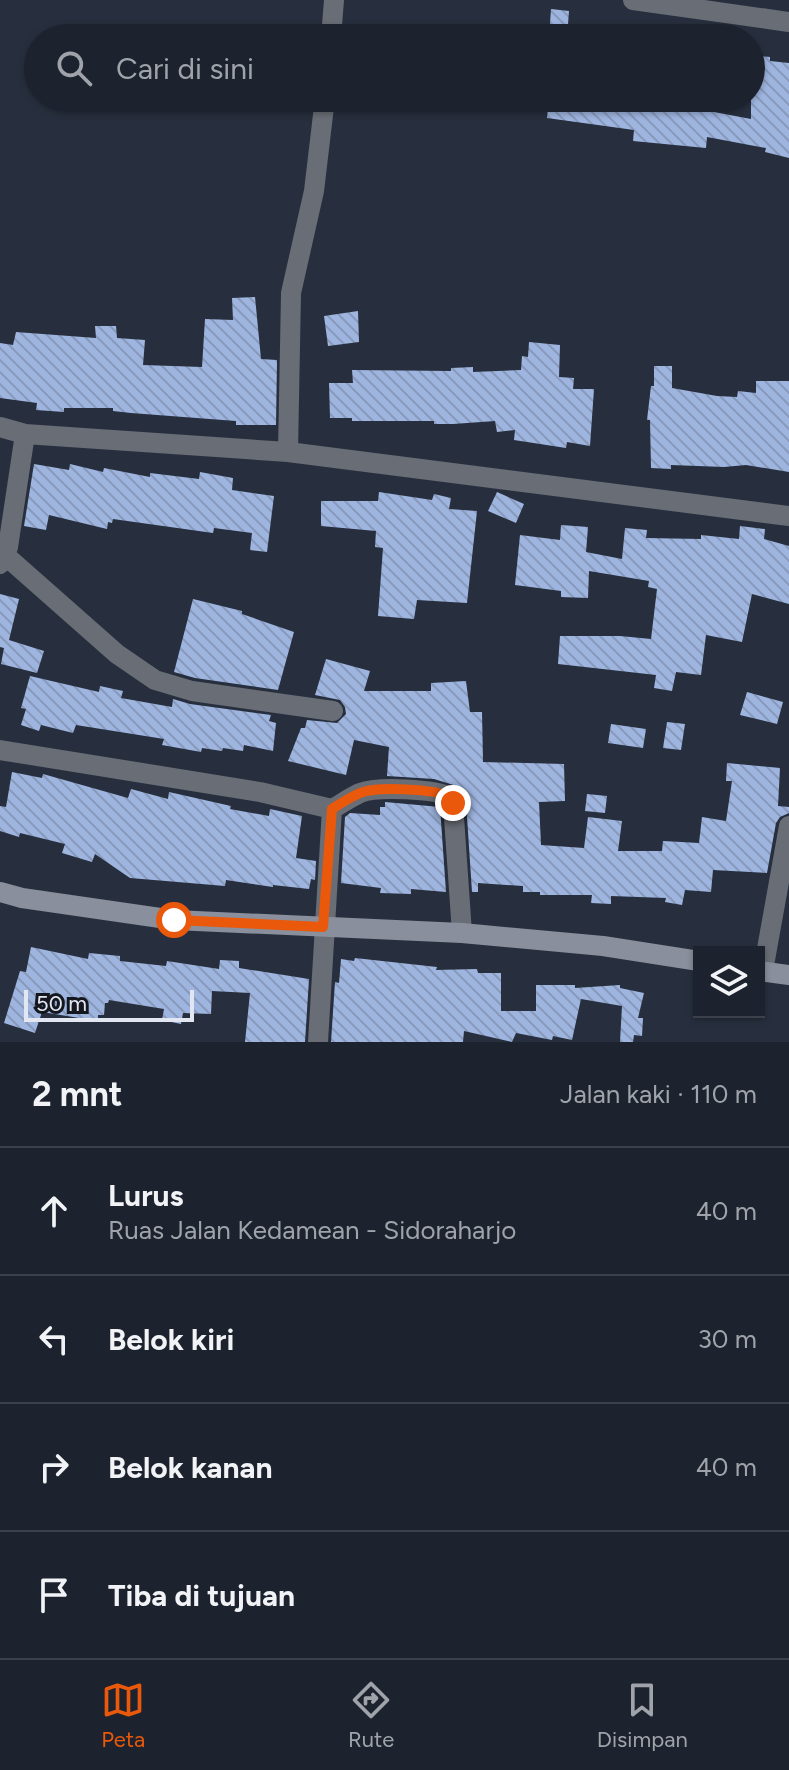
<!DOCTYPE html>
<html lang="id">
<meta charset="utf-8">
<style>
body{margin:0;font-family:Figtree,sans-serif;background:#252b36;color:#f1f3f6}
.controls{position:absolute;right:24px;bottom:24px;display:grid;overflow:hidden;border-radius:0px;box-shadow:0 2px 6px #0004}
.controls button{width:72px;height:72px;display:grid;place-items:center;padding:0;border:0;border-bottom:2px solid #3b404a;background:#1d232e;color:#f1f3f6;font:40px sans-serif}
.scale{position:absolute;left:24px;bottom:20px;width:170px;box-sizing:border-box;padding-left:8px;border:4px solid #e1e6f0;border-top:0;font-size:22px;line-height:28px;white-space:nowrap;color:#e1e6f0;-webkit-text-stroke:6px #14171e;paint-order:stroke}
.stop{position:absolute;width:24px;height:24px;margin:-18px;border:6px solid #ea580c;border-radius:50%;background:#fff}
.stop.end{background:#ea580c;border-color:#fff;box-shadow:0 2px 8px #0008}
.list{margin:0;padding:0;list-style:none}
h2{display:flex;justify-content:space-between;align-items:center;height:104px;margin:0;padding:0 32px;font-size:34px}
h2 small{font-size:26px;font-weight:400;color:#a0a4aa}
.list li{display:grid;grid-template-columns:52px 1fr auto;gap:24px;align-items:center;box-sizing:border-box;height:128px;padding:0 32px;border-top:2px solid #3b404a}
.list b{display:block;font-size:30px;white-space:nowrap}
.list p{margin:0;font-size:26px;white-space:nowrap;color:#a0a4aa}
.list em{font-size:26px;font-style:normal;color:#a0a4aa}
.icon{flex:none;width:44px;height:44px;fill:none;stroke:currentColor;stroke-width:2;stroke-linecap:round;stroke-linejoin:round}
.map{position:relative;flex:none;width:789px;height:1042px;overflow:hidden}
.search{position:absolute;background:#1d232e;box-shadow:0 2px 6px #0004;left:24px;right:24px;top:24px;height:88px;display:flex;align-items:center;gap:20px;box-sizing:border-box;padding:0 28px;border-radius:44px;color:#a0a4aa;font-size:30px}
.sheet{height:616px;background:#1d232e}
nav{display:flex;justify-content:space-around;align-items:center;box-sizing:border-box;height:112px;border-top:2px solid #3b404a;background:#1d232e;font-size:22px;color:#a0a4aa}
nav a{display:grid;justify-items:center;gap:4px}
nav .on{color:#ea580c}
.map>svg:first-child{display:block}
</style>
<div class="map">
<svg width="789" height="1042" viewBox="0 0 789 1042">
<defs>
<pattern id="building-back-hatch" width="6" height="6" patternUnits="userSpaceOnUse" patternTransform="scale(2)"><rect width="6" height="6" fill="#9eb5e0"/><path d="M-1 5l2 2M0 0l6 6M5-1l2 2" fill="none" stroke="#8899ba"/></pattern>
</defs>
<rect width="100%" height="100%" fill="#272f3e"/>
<path fill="url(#building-back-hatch)" d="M 551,9 L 569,11 L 567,38 L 549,38 Z
M 751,55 L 770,57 L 770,61 L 789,63 L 789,158 L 765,152 L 766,148 L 707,137 L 706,148 L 633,141 L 634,130 L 547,118 L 549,98 L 663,98 L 662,101 L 714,104 L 714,112 L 751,119 Z
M 255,297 L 261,359 L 277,360 L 276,425 L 236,425 L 236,421 L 131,413 L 113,411 L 113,408 L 64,408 L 64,412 L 36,410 L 37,403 L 0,398 L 0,343 L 13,345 L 16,332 L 96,338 L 95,326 L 116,326 L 117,338 L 145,340 L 143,365 L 202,367 L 205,319 L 233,320 L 232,298 Z
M 358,311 L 359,342 L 328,346 L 324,316 Z
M 529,342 L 560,345 L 559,377 L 574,378 L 573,389 L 594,389 L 590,446 L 567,442 L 566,448 L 514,440 L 515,430 L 497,432 L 495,421 L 453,424 L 434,424 L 434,421 L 352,421 L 352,418 L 330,418 L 329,383 L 353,383 L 352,370 L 451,371 L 451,368 L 473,367 L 473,372 L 521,370 L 522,356 L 528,357 Z
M 654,366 L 672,366 L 672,388 L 717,396 L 737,397 L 738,391 L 756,393 L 756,381 L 789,381 L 789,472 L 746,465 L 724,467 L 671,465 L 671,469 L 651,468 L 650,420 L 647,420 L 651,386 L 654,386 Z
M 34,464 L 69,470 L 70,464 L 103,472 L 104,468 L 150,477 L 150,473 L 199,479 L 200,472 L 233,478 L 232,490 L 274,496 L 267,552 L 250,550 L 252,533 L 214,528 L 213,533 L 113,519 L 112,523 L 108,522 L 107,529 L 49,515 L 46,530 L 24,526 Z
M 379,492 L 432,500 L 434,494 L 451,498 L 449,509 L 477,511 L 467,603 L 417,600 L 414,619 L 378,616 L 383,548 L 375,547 L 376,531 L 321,526 L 321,501 L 378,501 Z
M 497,492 L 524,504 L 516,523 L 488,511 Z
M 561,525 L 588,527 L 586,552 L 622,559 L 625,528 L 647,530 L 646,538 L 701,539 L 701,535 L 739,539 L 740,526 L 765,529 L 764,539 L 789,546 L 789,604 L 752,594 L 742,642 L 706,635 L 701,675 L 676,672 L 672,691 L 654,688 L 656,675 L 558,664 L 560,636 L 620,636 L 651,639 L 657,589 L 648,587 L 649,581 L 589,571 L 588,598 L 561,597 L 561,591 L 515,585 L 520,535 L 560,540 Z
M 0,594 L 19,599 L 9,640 L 44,651 L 37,673 L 1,664 L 4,648 L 0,647 Z
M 193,599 L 242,611 L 242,614 L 294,632 L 278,690 L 195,678 L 174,672 Z
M 326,659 L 370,671 L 364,691 L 431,691 L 431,683 L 466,681 L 470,712 L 482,712 L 483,762 L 564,764 L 565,801 L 539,802 L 541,845 L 584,848 L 588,817 L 622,821 L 618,851 L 662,851 L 663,841 L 699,843 L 702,817 L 726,821 L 732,781 L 726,781 L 727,763 L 780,768 L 778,806 L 789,807 L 789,813 L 780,817 L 776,823 L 767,873 L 713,870 L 711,892 L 685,890 L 682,905 L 665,902 L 666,898 L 611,896 L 611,904 L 591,903 L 592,895 L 540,895 L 540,892 L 523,892 L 523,886 L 478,883 L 478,892 L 472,892 L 466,802 L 460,787 L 434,779 L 387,776 L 389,747 L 354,740 L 346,775 L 288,761 L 301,728 L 305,728 L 307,720 L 337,723 L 346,714 L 345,707 L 340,700 L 315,695 Z
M 30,676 L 99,692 L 100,686 L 123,691 L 121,698 L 172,707 L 173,699 L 190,704 L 271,715 L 269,721 L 276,723 L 273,751 L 244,745 L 243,751 L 223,748 L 222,751 L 202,748 L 201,752 L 162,745 L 164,739 L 76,725 L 73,733 L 41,725 L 39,731 L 21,725 L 26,709 L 21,708 Z
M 747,692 L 783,702 L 777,724 L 740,715 Z
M 667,722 L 685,724 L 681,750 L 663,748 Z
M 611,724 L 646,729 L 643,748 L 608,743 Z
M 12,772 L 42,778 L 43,774 L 128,798 L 131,789 L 168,799 L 169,792 L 231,806 L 230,809 L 269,816 L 270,809 L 302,816 L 296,858 L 316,861 L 315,880 L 311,879 L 309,889 L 273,885 L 273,887 L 226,880 L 225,886 L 130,878 L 95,854 L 92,862 L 62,853 L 65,844 L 20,833 L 19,837 L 0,831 L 0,806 L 6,807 Z
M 587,794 L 607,796 L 605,813 L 585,811 Z
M 385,802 L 440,807 L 446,892 L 411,889 L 411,894 L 380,893 L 381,888 L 341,883 L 345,817 L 350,813 L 380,815 L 380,807 L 385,807 Z
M 31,947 L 88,959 L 89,953 L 120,956 L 120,961 L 166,966 L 167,961 L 219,969 L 220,960 L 239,961 L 239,968 L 309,979 L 305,1042 L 245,1042 L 250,993 L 212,991 L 211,1014 L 183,1013 L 181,1024 L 162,1020 L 164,1009 L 109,1000 L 108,1003 L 105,1003 L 104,1015 L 98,1015 L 98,1021 L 42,1012 L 35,1033 L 4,1023 L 20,971 L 26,972 Z
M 355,958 L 437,967 L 436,970 L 477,969 L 478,973 L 501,973 L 501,1011 L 536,1011 L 536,985 L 575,985 L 575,988 L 620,985 L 620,988 L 644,993 L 638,1018 L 643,1018 L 642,1036 L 634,1035 L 633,1042 L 620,1042 L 622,1006 L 581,999 L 572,1040 L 553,1036 L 552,1040 L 516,1033 L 512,1042 L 464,1031 L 463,1042 L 331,1042 L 335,982 L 339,983 L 341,959 L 354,961 Z"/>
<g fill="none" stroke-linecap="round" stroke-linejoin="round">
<path stroke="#696d75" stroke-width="20" d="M 633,0 L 789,22
M 331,38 L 334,0
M 0,427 L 25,434 L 288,452 L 789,516
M 288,452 L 291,293 L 314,191 L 325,98
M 6,556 L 117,654 L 155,680 L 192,691 L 333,711
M 0,564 L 8,547 L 25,434
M 0,750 L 260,792 L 332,809 C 341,804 351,797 360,793 C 377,786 435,789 451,797 L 453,803 L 462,933
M 763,971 L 789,826
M 318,1042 L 332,809"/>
<path stroke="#898f9c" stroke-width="20" d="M 0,892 L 22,898 L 174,920 L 462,933 L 603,946 L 699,961
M 759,971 L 789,975"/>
</g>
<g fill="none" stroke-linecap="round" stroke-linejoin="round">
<path stroke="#ea580c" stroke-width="10" d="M 174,920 L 323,927 L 332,809 C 341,803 351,797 360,793 C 377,786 435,789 451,797 L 453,803"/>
</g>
</svg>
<div class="controls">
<button><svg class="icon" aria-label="layers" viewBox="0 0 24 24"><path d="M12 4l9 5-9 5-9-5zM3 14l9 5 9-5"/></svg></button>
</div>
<div class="scale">50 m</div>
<div class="stop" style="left:174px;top:920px"></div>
<div class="stop end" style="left:453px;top:803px"></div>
<div class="search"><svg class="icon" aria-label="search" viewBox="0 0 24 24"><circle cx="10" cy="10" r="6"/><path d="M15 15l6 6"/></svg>Cari di sini</div>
</div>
<section class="sheet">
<h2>2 mnt<small>Jalan kaki · 110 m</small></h2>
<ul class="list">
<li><svg class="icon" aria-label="ahead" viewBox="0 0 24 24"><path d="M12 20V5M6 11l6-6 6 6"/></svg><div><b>Lurus</b><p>Ruas Jalan Kedamean - Sidoraharjo</p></div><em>40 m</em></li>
<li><svg class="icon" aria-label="left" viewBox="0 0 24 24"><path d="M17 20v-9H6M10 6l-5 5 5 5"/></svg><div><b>Belok kiri</b></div><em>30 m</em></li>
<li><svg class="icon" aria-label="right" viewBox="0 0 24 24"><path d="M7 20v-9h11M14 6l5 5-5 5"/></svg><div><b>Belok kanan</b></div><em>40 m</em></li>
<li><svg class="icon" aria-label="arrive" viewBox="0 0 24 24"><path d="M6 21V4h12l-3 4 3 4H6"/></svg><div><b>Tiba di tujuan</b></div></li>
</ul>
</section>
<nav>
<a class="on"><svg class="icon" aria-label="map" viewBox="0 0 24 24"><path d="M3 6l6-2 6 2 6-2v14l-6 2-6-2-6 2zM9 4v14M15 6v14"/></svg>Peta</a>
<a><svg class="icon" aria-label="directions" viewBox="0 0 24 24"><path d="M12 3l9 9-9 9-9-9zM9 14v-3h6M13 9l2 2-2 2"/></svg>Rute</a>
<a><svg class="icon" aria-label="saved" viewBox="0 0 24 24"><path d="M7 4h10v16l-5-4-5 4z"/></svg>Disimpan</a>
</nav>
